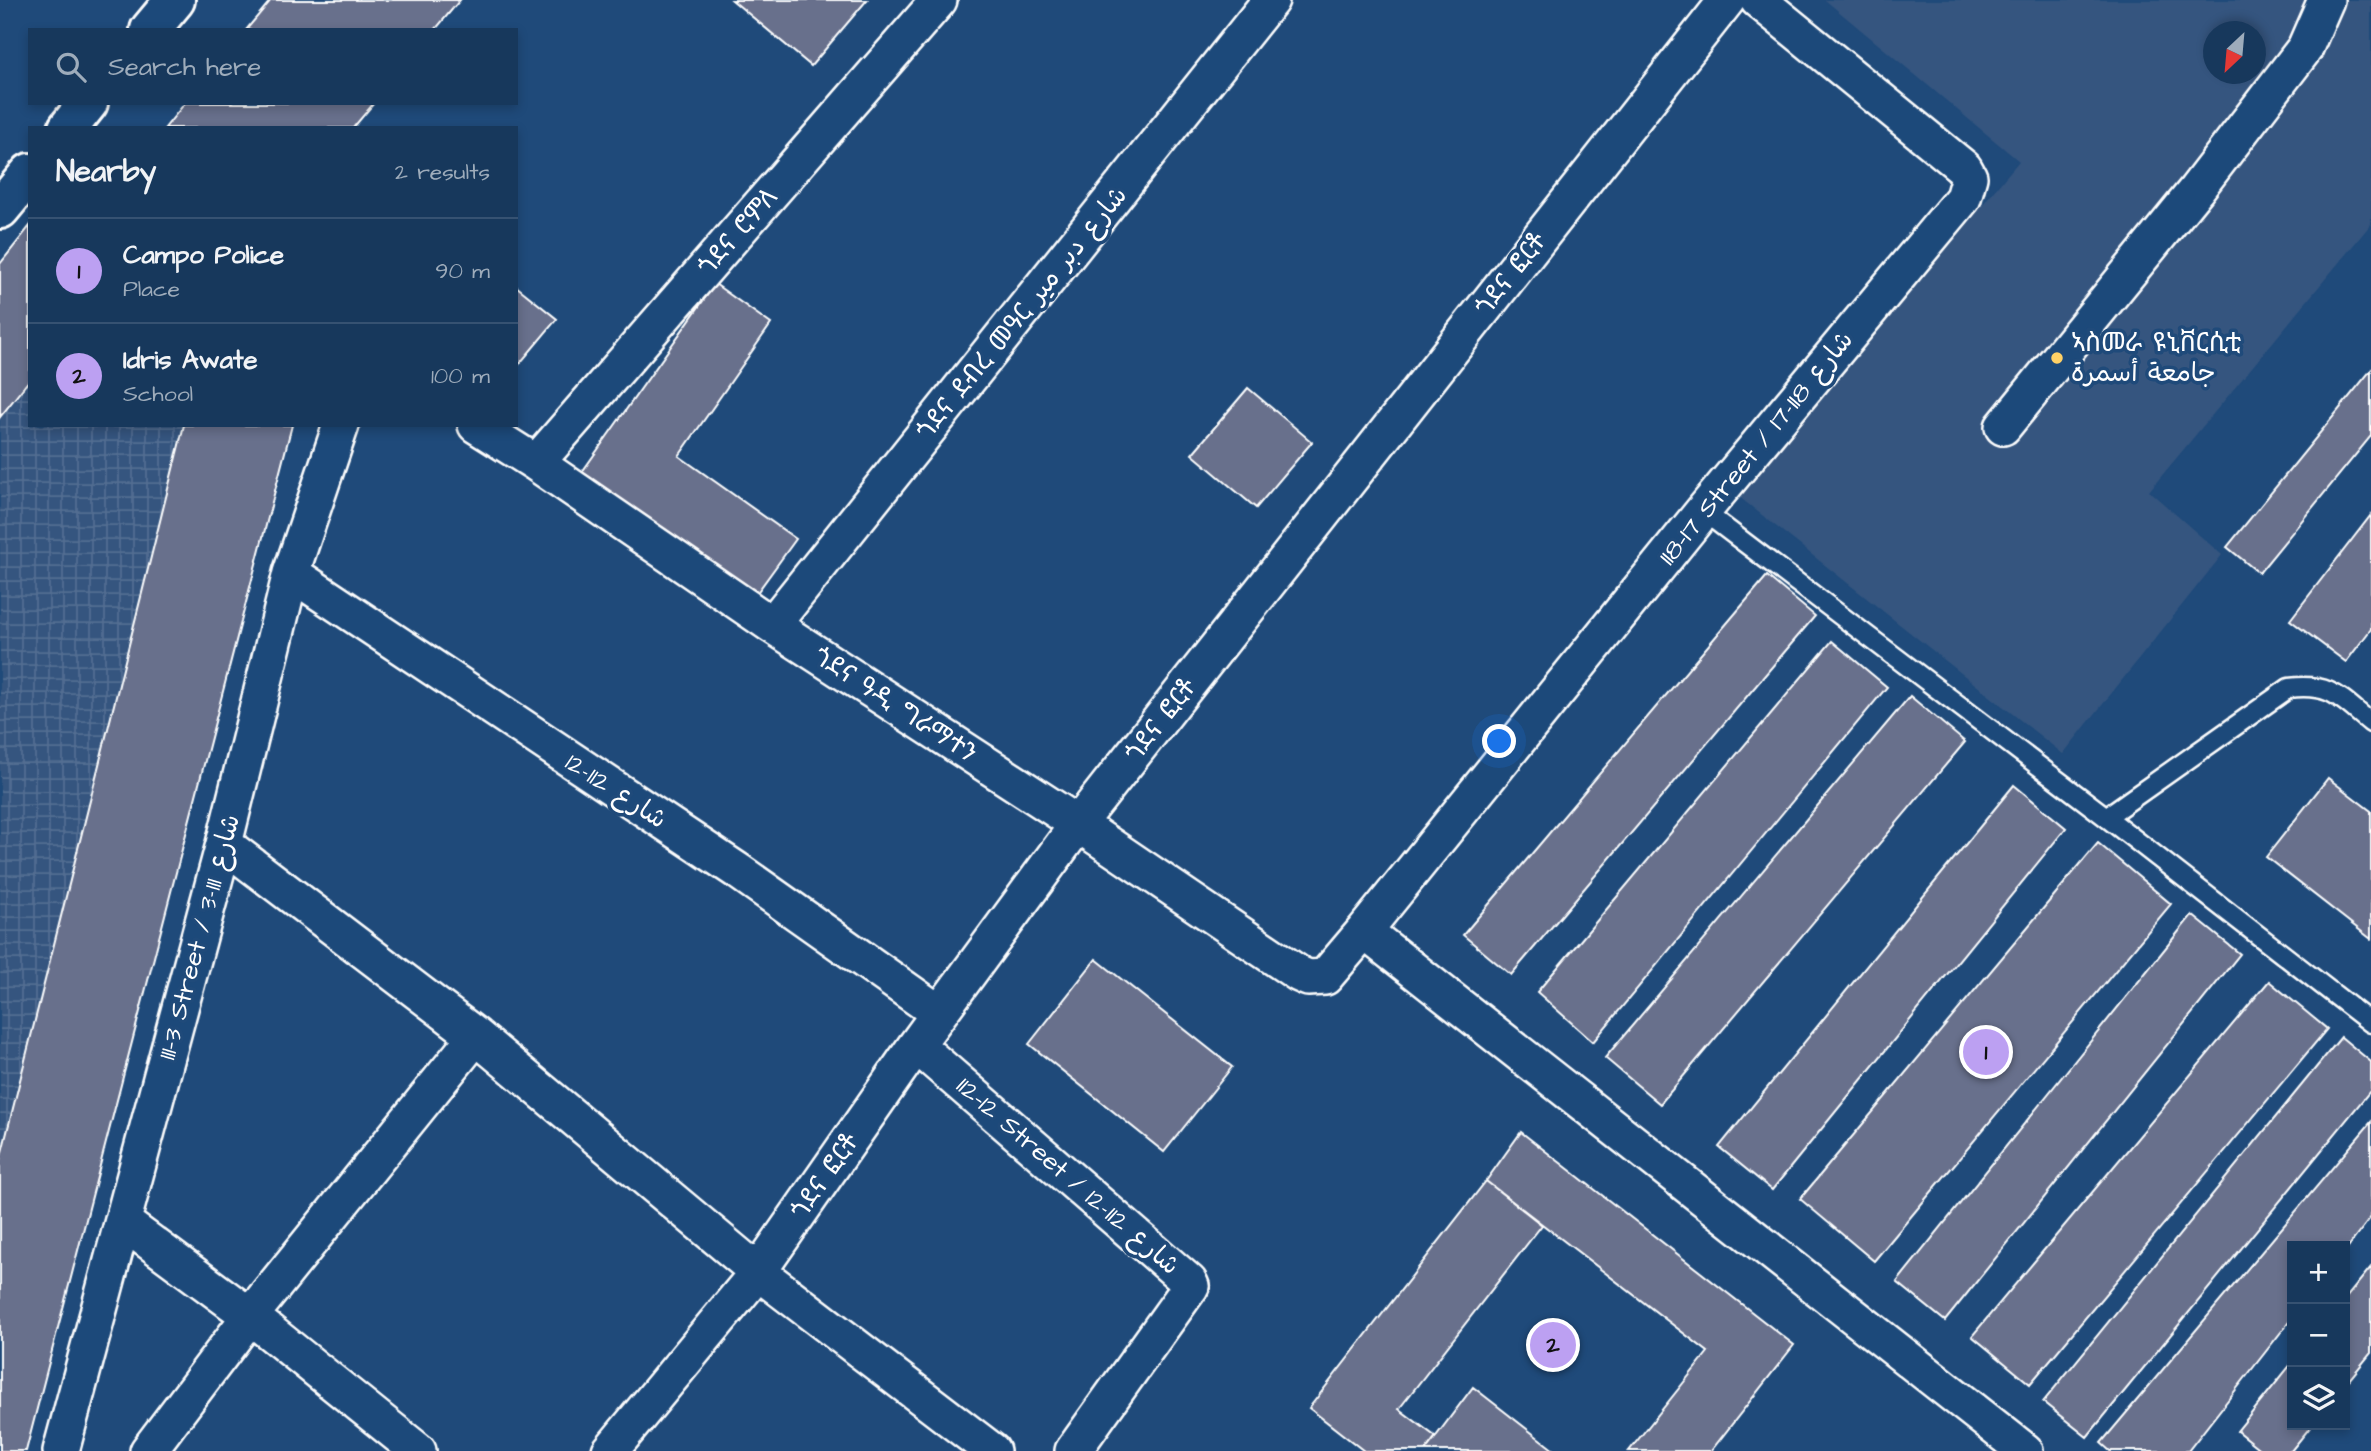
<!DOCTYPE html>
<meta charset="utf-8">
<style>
body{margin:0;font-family:"Architects Daughter","Playpen Sans Arabic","Noto Sans Ethiopic",sans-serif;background:#244365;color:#f1f3f6}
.controls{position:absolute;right:21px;bottom:21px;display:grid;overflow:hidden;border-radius:0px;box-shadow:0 4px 10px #0003}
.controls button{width:63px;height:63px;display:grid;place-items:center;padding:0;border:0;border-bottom:2px solid #365272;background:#17385c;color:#f1f3f6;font:35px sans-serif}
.compass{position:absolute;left:2203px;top:21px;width:63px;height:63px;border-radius:50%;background:#17385c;box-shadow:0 4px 10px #0003;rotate:206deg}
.you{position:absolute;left:1500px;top:742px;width:24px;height:24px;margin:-18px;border:5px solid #fff;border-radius:50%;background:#1a73e8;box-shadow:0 0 0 10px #1a73e833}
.badge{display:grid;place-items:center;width:46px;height:46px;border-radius:50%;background:#bca0f2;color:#111;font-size:23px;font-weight:700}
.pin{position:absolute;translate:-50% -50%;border:4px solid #fff;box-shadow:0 2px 7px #0006}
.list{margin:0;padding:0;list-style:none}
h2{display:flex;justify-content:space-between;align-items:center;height:91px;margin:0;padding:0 28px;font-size:30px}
h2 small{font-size:23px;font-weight:400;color:#9eacbb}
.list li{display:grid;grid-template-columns:46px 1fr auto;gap:21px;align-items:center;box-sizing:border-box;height:105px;padding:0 28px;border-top:2px solid #365272}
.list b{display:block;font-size:26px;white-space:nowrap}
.list p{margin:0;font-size:23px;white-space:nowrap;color:#9eacbb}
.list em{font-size:23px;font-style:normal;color:#9eacbb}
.icon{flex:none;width:38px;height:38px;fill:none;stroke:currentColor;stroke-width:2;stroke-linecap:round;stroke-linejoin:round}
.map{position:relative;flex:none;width:2371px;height:1451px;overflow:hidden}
.search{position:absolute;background:#17385c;box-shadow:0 4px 10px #0003;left:28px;top:28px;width:490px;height:77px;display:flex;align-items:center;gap:18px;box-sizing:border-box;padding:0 24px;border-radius:0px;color:#9eacbb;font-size:26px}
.panel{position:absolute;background:#17385c;box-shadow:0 4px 10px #0003;left:28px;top:126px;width:490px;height:301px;border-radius:0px}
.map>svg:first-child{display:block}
</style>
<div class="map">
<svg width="2371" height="1451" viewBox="0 0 2371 1451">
<defs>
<pattern id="industrial-grid" width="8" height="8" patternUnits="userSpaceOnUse" patternTransform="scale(1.75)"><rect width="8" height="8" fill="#35557f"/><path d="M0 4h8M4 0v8" fill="none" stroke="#536e92"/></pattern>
</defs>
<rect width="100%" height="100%" fill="#1f4a7a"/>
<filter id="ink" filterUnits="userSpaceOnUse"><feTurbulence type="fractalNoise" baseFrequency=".0143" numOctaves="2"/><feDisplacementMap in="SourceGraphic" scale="14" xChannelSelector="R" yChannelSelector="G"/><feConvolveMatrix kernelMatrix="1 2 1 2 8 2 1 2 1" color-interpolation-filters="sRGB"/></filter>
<g filter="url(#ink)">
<path fill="#35557f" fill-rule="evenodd" d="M 1825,0 L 2371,0 L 2371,224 L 2149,491 L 2222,555 L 2063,754 L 1738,496 L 2019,161 ZM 2214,32 L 2256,32 L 2256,74 L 2214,74 Z"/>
<path fill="url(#industrial-grid)" d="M 30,226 L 30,425 L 292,425 L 26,1451 L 0,1451 L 0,262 Z"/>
<path fill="#676f8c" stroke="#fff" stroke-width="2" d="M 271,0 L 460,0 L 435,30 L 246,30 Z
M 732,0 L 867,0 L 811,66 Z
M 185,103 L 374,103 L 353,128 L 165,128 Z
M 30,226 L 30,379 L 0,417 L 0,264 Z
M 715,284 L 771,324 L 679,456 L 796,539 L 756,594 L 582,472 Z
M 516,286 L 557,319 L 516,368 Z
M 2371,370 L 2371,436 L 2259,573 L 2227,547 Z
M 1248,388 L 1312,442 L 1256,508 L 1192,454 Z
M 184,425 L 292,425 L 26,1451 L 0,1451 L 0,1160 Z
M 2371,515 L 2371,629 L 2346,662 L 2290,620 Z
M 1767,576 L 1815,616 L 1511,975 L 1463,935 Z
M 1832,641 L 1887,687 L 1593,1042 L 1537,992 Z
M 1910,696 L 1965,742 L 1660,1104 L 1605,1058 Z
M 2328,778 L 2371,811 L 2371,939 L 2266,857 Z
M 2014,785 L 2066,828 L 1772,1190 L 1719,1147 Z
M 2098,843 L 2171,904 L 1874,1261 L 1800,1199 Z
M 2192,915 L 2240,954 L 1945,1321 L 1897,1282 Z
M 1096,959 L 1232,1067 L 1164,1152 L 1029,1044 Z
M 2269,981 L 2327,1029 L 2030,1384 L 1972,1336 Z
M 2341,1037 L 2371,1062 L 2371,1090 L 2087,1437 L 2043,1402 Z
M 2371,1122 L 2371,1217 L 2345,1251 L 2345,1246 L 2292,1246 L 2292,1318 L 2188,1451 L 2110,1451 L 2101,1443 Z
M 1521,1132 L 1794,1345 L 1711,1451 L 1629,1451 L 1708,1352 L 1486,1181 Z
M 1486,1181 L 1542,1225 L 1399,1409 L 1436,1437 L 1425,1451 L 1364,1451 L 1309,1408 Z
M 2371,1267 L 2371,1353 L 2345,1385 L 2345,1299 Z
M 2292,1363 L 2292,1425 L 2312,1425 L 2291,1451 L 2262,1451 L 2237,1431 Z
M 1473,1387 L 1554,1450 L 1553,1451 L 1425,1451 Z"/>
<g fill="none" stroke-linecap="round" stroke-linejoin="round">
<g stroke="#fff" stroke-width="23">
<path id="service" d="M 1703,511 L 2106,817 L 2371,1023
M 2106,817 L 2289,688 C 2332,683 2340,698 2371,723"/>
</g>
<g stroke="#fff" stroke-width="40">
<path id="minor" d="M 476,425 L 536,463 L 772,625 L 1078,824 L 1299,974 L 1308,978 L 1325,977 L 1364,931 L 2025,1451
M 2003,427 L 2196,190 L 2305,48 L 2326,0
M 536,463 L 939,0
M 291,573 L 738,871 L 939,1013
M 772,625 L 1271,0
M 224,844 L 476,1036 L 758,1272 L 992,1451
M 1364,931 L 1703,511 L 1963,198 L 1969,177 L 1964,168 L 1758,0
M 916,1045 L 1189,1282 L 1191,1286 L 1073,1451
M 123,1222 L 250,1316 L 418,1451
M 61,1451 L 224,844 L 291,573 L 341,425
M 148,1451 L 250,1316 L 476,1036
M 610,1451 L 758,1272 L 916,1045 L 1078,824 L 1727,0"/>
</g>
<g stroke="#fff" stroke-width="44">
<path id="secondary" d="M 150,30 L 175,0
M 68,128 L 88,103
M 0,209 L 30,173"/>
</g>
<use href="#service" stroke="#1f4a7a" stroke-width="18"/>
<use href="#minor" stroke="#1f4a7a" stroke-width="35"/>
<use href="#secondary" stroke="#1f4a7a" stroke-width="38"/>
</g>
</g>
<circle fill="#ffd166" stroke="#1f4a7a" stroke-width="2.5" cx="2057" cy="358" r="7"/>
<g text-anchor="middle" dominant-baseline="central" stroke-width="7" stroke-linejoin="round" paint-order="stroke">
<g font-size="26" fill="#fff" stroke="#1f4a7a">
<text transform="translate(738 232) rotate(-49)">ጎደና ሮምለ</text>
<text transform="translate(1511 274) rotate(-52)">ጎደና ፎርቶ</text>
<text transform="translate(1022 313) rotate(-51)">ጎደና ደብረ መዓር شارع دبر مير</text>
<text transform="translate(1756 448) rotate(-51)">118-17 Street / شارع 118-17</text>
<text transform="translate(895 705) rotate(33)">ጎደና ዓዲ ግራማተን</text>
<text transform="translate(1161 720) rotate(-52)">ጎደና ፎርቶ</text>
<text transform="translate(616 791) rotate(33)">شارع 112-12</text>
<text transform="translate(199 937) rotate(-75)">111-3 Street / شارع 111-3</text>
<text transform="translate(825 1176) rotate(-55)">ጎደና ፎርቶ</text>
<text transform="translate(1068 1176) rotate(41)">112-12 Street / شارع 112-12</text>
</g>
<g font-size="26" fill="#fff" stroke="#1f4a7a" text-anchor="start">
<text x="2071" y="343">ኣስመራ ዩኒቨርሲቲ<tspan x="2071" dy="30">جامعة أسمرة</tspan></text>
</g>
</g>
</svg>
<div class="controls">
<button>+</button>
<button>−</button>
<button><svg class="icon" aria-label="layers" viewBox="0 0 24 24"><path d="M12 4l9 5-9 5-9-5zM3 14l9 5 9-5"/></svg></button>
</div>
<svg class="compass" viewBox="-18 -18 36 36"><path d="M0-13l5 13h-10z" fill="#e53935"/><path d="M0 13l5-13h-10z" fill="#9eacbb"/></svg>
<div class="you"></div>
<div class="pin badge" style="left:1986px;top:1052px">1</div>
<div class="pin badge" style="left:1553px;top:1345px">2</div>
<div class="search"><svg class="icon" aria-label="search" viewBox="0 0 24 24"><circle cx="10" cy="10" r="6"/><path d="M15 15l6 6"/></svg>Search here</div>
<section class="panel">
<h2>Nearby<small>2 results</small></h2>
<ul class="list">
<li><span class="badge">1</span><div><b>Campo Police</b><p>Place</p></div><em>90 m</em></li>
<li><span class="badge">2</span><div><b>Idris Awate</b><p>School</p></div><em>100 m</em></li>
</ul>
</section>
</div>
